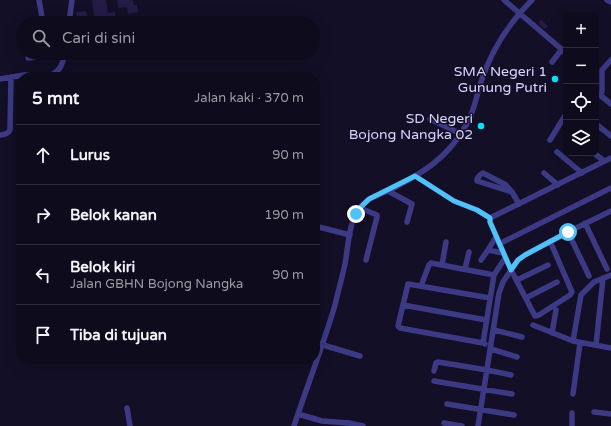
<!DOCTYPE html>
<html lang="id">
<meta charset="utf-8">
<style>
body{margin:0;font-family:"Varela Round",sans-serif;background:#171425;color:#f1f3f6}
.controls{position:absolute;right:12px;top:12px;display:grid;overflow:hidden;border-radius:8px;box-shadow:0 4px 16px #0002}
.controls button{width:36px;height:36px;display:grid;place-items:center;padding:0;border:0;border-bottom:1px solid #2e2b3b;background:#0e0b1c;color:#f1f3f6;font:20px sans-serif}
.stop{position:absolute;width:12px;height:12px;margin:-9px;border:3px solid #4fc3f7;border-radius:50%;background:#fff}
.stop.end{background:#4fc3f7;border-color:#fff;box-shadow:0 1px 4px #0008}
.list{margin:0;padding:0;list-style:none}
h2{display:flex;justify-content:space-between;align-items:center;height:52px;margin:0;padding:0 16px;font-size:17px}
h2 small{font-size:13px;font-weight:400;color:#9b9ba3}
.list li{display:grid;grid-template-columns:26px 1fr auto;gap:12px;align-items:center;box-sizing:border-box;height:60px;padding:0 16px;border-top:1px solid #2e2b3b}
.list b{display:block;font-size:15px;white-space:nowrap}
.list p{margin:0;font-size:13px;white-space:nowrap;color:#9b9ba3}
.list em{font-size:13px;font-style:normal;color:#9b9ba3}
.icon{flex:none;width:22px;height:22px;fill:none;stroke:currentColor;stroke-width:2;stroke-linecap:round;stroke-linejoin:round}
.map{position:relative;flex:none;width:611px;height:426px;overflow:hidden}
.search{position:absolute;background:#0e0b1c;box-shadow:0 4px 16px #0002;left:16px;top:16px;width:304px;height:44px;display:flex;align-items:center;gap:10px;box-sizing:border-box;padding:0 14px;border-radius:22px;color:#9b9ba3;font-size:15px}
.panel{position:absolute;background:#0e0b1c;box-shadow:0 4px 16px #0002;left:16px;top:72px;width:304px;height:292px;border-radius:16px}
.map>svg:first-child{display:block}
</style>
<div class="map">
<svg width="611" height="426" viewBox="0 0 611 426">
<rect width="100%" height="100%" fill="#130f26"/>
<path fill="#241b47" d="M 92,0 L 106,0 L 108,13 L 115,12 L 116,21 L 107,23 L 95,23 Z
M 117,0 L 133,0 L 134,5 L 137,5 L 138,12 L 128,14 L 127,7 L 118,8 Z
M 86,11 L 87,18 L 77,19 L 76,12 Z
M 541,20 L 548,26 L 545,29 L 538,23 Z"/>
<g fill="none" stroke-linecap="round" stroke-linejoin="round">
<path stroke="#3d3a85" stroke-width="5.5" d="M 39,0 L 43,23
M 504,0 L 566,53
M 607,0 L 611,2
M 69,23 L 72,0
M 47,56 L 55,56
M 28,58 L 47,56 L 47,53
M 611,60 L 602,70 L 602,91 L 600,95 L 611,104
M 552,62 L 562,49
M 0,79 L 24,75 L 51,75 C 61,71 63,62 65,53
M 430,119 L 461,134
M 596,124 L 611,136
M 0,135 C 5,135 8,134 10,130 L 11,77
M 550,140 L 566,114
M 557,152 L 582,173
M 594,153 L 604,161
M 544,173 L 558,185
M 415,176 L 454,201 L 477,210 L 490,218 L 490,222 L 511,270 L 503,282 L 499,293 L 478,426
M 388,191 L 412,204 L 407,222
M 512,192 L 477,181 L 477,179 L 480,175 L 483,173 L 506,185 L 512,192 L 519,204
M 360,208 L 377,215 L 377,217 L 366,260
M 490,218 L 611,158
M 585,223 L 607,269
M 315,226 L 350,235
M 568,232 L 589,276
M 496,237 L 488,250 L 503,253
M 550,241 L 572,292 L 570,295 L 539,315 L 535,316 L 511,270 L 518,260 L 525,255 L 568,232 L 611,211
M 499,244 L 611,188
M 481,260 L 488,250
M 442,265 L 446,242
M 465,269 L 469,252
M 611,275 L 594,282 L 581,295 L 573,341 L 611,348
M 517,280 L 548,265
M 421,286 L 429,265 L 431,263 L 494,275
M 526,298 L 557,282
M 403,305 L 486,320
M 533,325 L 573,341
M 494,330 L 522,337
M 552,333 L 556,310
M 483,343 L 400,328 L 398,326 L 408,284 L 490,298
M 485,344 L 483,343 L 494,275 L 505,258
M 323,345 L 360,356
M 596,345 L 603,278
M 491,349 L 517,357
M 434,371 L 436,363 L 438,362 L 487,370 L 511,375
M 434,381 L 512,394
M 573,394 L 580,343
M 447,404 L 514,415
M 127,408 L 130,426
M 594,412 L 611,414
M 298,414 L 322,421 L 349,423 L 363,426
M 444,423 L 462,426
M 294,426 C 307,386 323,346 335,305 C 338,292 342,278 345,264 C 348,248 349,221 359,209 C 367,197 380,195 392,189 C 424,172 447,158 465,127 C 474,114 476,97 481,82 C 491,51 509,23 532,0
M 572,426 L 572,413"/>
</g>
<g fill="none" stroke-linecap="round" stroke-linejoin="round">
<path stroke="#4fc3f7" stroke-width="5" d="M 356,214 L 360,208 L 369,199 L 415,176 L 454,201 L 477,210 L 490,218 L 490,222 L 511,270 L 518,260 L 525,255 L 568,232"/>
</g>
<g fill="#00e5ff" stroke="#130f26" stroke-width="1.5">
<circle cx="555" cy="79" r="4"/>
<circle cx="481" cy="126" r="4"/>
</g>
<g text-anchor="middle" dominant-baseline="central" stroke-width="3" stroke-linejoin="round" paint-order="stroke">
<g font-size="14" fill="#d9d4ff" stroke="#130f26" text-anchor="end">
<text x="547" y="71">SMA Negeri 1<tspan x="547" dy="16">Gunung Putri</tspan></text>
<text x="473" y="118">SD Negeri<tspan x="473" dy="16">Bojong Nangka 02</tspan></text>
</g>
</g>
</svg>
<div class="controls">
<button>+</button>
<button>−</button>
<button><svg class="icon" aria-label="locate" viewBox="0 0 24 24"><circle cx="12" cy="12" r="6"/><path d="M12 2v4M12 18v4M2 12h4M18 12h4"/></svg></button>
<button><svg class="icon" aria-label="layers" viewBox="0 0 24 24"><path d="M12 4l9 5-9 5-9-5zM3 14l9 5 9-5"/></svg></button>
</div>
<div class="stop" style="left:568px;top:232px"></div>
<div class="stop end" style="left:356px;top:214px"></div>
<div class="search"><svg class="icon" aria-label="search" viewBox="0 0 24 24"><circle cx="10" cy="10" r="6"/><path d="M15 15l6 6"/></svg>Cari di sini</div>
<section class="panel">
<h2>5 mnt<small>Jalan kaki · 370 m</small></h2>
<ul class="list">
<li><svg class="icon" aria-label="ahead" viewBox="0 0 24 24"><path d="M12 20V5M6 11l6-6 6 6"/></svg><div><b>Lurus</b></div><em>90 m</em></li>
<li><svg class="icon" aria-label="right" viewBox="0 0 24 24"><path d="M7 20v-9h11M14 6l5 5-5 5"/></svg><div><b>Belok kanan</b></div><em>190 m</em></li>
<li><svg class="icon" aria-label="left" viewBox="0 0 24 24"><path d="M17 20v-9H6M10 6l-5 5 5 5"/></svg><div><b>Belok kiri</b><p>Jalan GBHN Bojong Nangka</p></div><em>90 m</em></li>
<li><svg class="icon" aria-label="arrive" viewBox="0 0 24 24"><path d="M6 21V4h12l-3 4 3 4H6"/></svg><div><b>Tiba di tujuan</b></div></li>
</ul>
</section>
</div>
